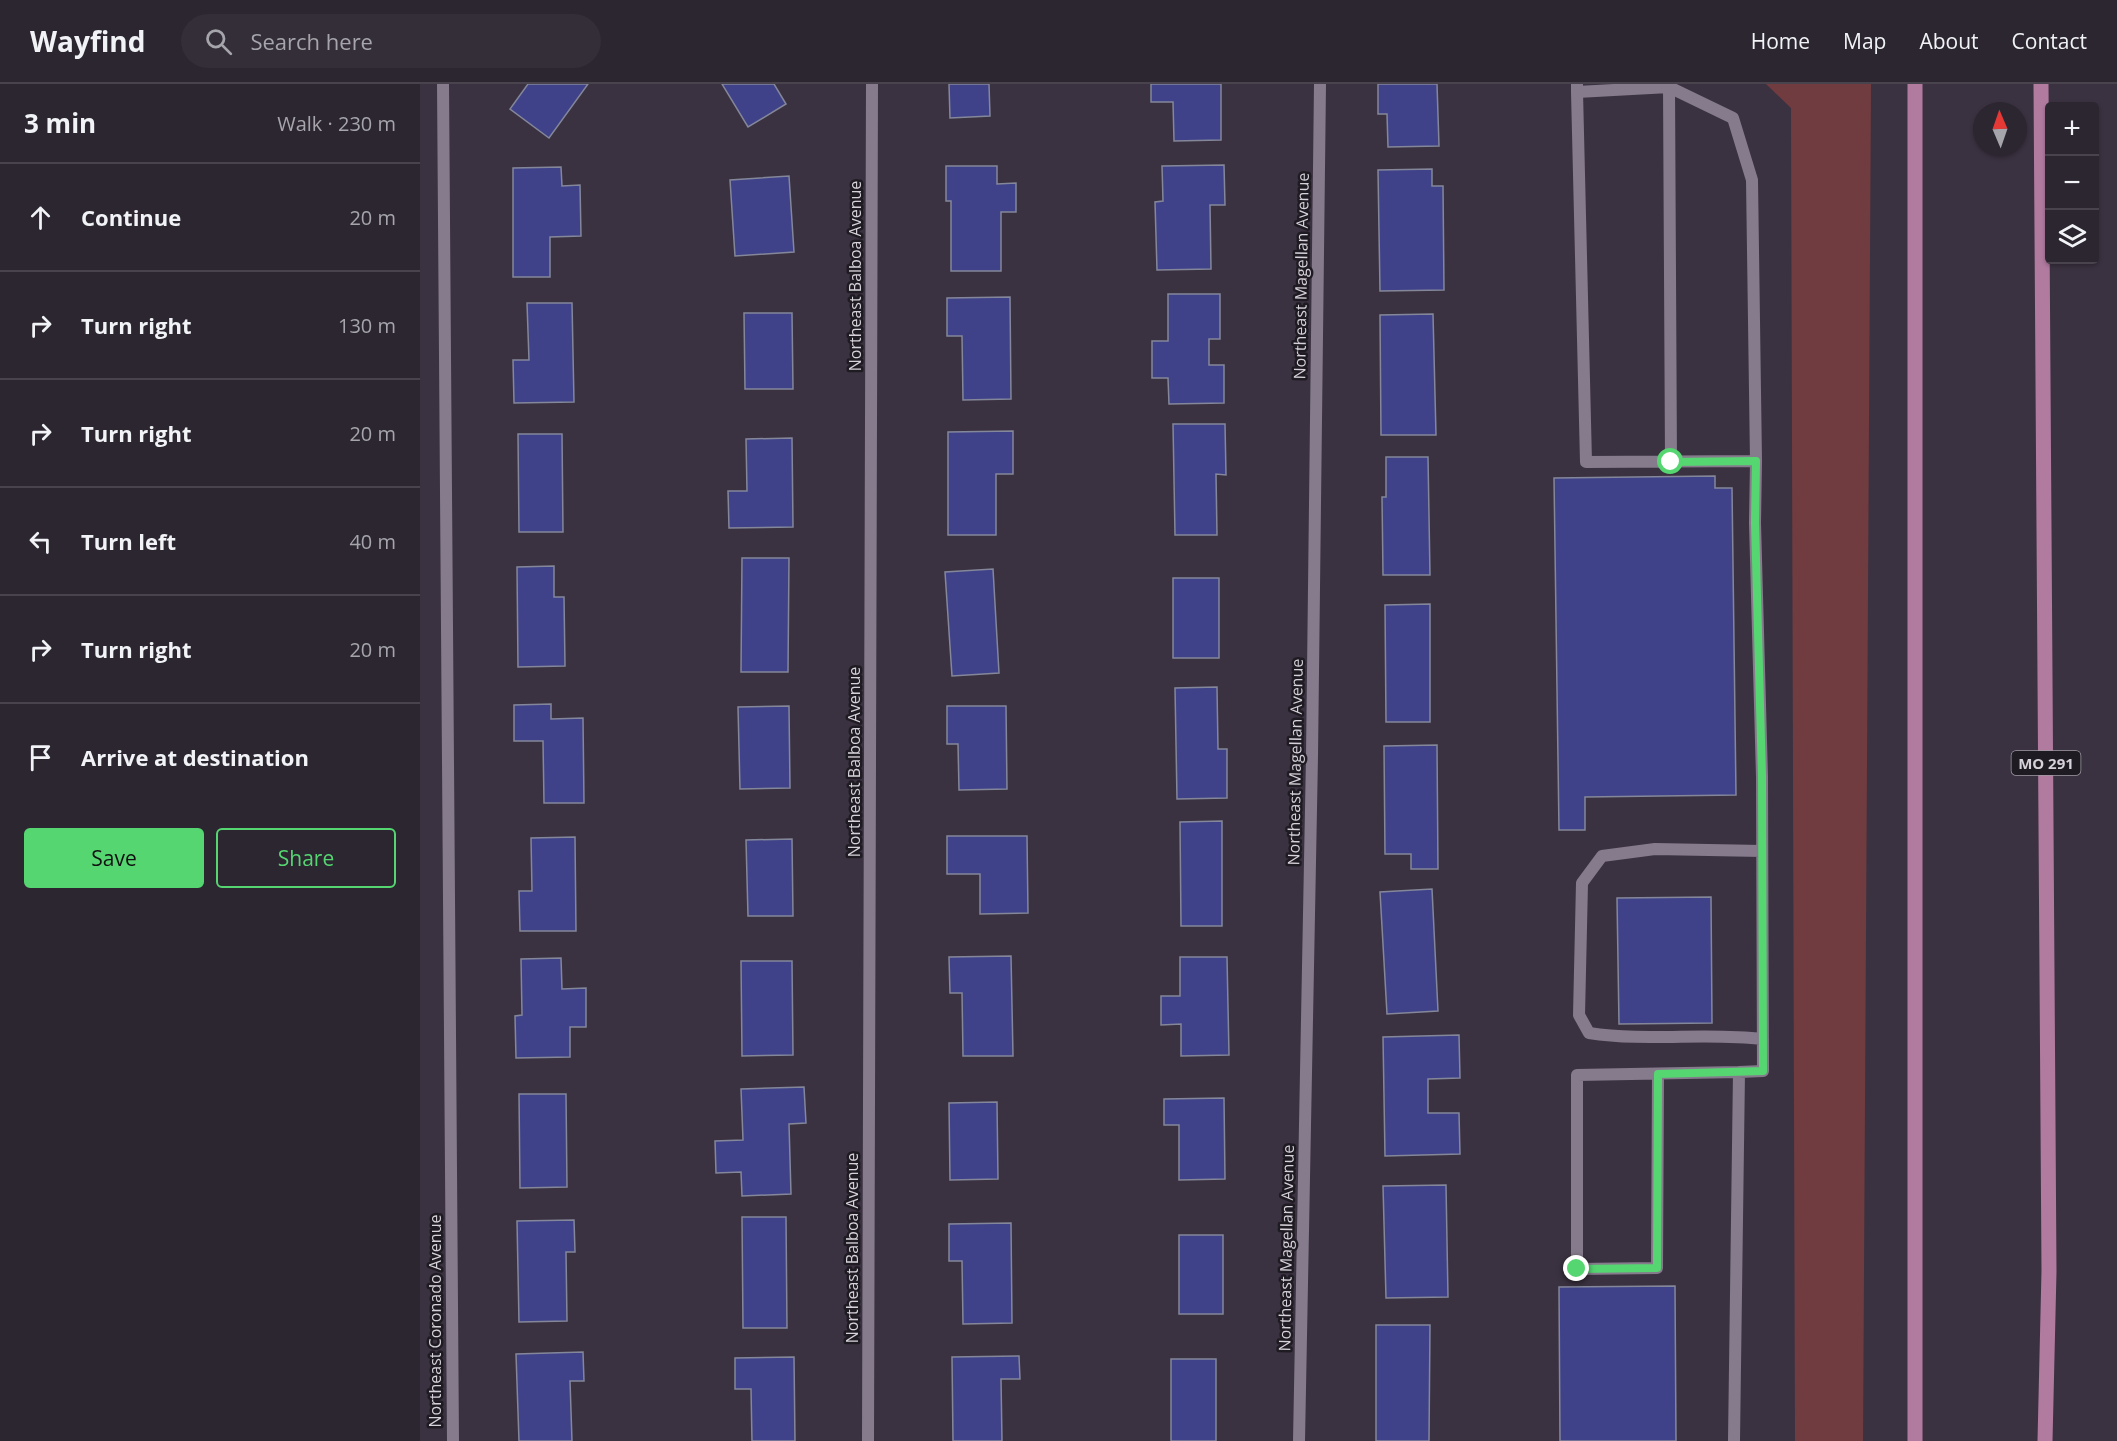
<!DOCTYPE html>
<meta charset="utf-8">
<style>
body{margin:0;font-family:"Open Sans",sans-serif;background:#342e39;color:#f1f3f6}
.controls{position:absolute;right:18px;top:18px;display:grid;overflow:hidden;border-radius:6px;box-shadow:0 2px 4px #0004}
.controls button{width:54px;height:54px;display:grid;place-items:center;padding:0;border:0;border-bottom:2px solid #48434d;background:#2c2631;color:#f1f3f6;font:30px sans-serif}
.compass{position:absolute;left:1553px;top:18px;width:54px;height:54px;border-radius:50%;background:#2c2631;box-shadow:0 2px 4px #0004;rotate:358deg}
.stop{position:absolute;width:18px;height:18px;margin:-14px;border:4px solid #55d671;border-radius:50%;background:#fff}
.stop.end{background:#55d671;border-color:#fff;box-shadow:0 2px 6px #0008}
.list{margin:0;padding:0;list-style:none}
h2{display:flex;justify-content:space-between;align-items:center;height:78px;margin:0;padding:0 24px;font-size:26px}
h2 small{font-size:20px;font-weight:400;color:#a6a5ab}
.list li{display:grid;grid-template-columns:39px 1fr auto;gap:18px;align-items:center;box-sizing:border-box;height:108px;padding:0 24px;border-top:2px solid #48434d}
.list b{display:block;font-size:22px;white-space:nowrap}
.list em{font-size:20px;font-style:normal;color:#a6a5ab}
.actions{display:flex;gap:12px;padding:18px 24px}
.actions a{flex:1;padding:14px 0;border:2px solid #55d671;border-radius:6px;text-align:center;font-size:21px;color:#55d671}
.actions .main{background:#55d671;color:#111}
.icon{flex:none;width:33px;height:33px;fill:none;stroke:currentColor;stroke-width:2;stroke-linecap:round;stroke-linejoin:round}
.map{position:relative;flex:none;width:1697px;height:1357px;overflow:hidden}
header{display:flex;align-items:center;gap:36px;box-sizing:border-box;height:84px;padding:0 30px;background:#2c2631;border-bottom:2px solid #48434d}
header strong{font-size:28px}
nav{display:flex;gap:33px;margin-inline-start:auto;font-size:21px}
.search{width:420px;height:54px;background:#342e39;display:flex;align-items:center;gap:15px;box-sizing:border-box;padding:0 21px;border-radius:33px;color:#a6a5ab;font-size:22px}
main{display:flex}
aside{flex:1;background:#2c2631}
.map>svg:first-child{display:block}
</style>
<header>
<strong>Wayfind</strong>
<div class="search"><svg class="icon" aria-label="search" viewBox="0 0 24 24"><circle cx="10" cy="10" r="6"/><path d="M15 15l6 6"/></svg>Search here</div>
<nav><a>Home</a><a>Map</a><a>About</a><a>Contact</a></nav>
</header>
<main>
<aside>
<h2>3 min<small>Walk · 230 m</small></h2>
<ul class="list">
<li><svg class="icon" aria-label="ahead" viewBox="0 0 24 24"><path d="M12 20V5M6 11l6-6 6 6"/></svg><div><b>Continue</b></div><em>20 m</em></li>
<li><svg class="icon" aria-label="right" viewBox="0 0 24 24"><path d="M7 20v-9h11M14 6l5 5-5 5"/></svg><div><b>Turn right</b></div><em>130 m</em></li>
<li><svg class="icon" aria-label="right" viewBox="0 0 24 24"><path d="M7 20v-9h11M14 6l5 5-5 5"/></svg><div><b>Turn right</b></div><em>20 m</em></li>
<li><svg class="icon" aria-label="left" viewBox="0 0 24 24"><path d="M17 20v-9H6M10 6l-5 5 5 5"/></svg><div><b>Turn left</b></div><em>40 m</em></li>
<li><svg class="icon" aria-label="right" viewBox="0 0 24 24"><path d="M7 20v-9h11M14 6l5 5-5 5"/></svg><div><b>Turn right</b></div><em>20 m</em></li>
<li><svg class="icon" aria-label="arrive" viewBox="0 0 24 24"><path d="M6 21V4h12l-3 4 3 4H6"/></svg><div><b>Arrive at destination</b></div></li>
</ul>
<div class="actions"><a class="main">Save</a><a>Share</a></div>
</aside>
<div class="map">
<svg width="1697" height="1357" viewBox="0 0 1697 1357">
<rect width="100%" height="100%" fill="#3b3241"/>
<path fill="#703c40" d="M 1346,0 L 1451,0 L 1443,1357 L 1375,1357 L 1371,24 Z"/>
<path fill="#3f4289" stroke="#84879a" stroke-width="1.5" d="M 108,0 L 168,0 L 129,54 L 90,25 Z
M 302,0 L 354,0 L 366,20 L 328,43 Z
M 529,0 L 569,0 L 570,32 L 530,34 Z
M 731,0 L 801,0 L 801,56 L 754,57 L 753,18 L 731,18 Z
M 958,0 L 1017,0 L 1019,62 L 968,63 L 967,30 L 958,30 Z
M 804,81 L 805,121 L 790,121 L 791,185 L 737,186 L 735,118 L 743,117 L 742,82 Z
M 526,82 L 577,82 L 577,100 L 596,99 L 596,128 L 581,128 L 581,187 L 531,187 L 531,117 L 526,117 Z
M 141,83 L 142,102 L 160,101 L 161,152 L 130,153 L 130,193 L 93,193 L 93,84 Z
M 1012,85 L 1012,102 L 1023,102 L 1024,206 L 960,207 L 958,86 Z
M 369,92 L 374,168 L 315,172 L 310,96 Z
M 748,210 L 800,210 L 800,255 L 789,255 L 789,281 L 804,281 L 804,319 L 749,320 L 748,294 L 732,294 L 732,257 L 748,257 Z
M 590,213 L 591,315 L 543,316 L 542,252 L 527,252 L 527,214 Z
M 107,219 L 152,219 L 154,318 L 94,319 L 93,276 L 109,276 Z
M 324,229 L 372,229 L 373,305 L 325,305 Z
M 1013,230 L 1016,351 L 961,351 L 960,231 Z
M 753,340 L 805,340 L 806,391 L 796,390 L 797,451 L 755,451 Z
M 593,347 L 593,390 L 576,390 L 576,451 L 528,451 L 528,348 Z
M 98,350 L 142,350 L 143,448 L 99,448 Z
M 372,354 L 373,443 L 309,444 L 308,407 L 327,407 L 326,355 Z
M 966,373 L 1008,373 L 1010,491 L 963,491 L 962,413 L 966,413 Z
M 1295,392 L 1295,404 L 1312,404 L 1316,711 L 1165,713 L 1165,746 L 1139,746 L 1134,394 Z
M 322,474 L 369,474 L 368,588 L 321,588 Z
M 134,482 L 134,513 L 144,513 L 145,582 L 98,583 L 97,483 Z
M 573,485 L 579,589 L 532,592 L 525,488 Z
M 753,494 L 799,494 L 799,574 L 753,574 Z
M 1010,520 L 1010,638 L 966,638 L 965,521 Z
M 797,603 L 798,665 L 807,665 L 807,714 L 757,715 L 755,604 Z
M 131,620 L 131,635 L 163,634 L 164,719 L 124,719 L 123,657 L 94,657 L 94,621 Z
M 369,622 L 370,704 L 320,705 L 318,623 Z
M 527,622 L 586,622 L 587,705 L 539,706 L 538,660 L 527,660 Z
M 1017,661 L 1018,785 L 991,785 L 991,770 L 965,770 L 964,662 Z
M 802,737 L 802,842 L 761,842 L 760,738 Z
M 527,752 L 607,752 L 608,829 L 560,830 L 560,790 L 527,790 Z
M 155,753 L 156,847 L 100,847 L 99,807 L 112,807 L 111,754 Z
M 372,755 L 373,832 L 328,832 L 326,756 Z
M 1012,805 L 1018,927 L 967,930 L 960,808 Z
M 1291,813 L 1292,939 L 1199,940 L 1197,814 Z
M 591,872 L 593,972 L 543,972 L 542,909 L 530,909 L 529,873 Z
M 760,873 L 807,873 L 809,971 L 761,972 L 761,940 L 741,941 L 741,912 L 760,912 Z
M 141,874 L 142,905 L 166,904 L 166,943 L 150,943 L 150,973 L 96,974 L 95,932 L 102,931 L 101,875 Z
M 321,877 L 372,877 L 373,971 L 322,972 Z
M 1039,951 L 1040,994 L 1008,995 L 1008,1029 L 1039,1029 L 1040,1070 L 965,1072 L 963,953 Z
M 384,1003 L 386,1039 L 369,1040 L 371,1110 L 322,1112 L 321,1088 L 296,1089 L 295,1057 L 323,1056 L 321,1005 Z
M 99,1010 L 146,1010 L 147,1103 L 100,1104 Z
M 804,1014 L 805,1095 L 759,1096 L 759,1041 L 744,1041 L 744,1015 Z
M 577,1018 L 578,1095 L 530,1096 L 529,1019 Z
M 1026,1101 L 1028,1213 L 966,1214 L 963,1102 Z
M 322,1133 L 366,1133 L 367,1244 L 323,1244 Z
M 154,1136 L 155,1168 L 146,1168 L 147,1237 L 99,1238 L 97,1137 Z
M 591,1139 L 592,1239 L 543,1240 L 542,1177 L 529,1177 L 529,1140 Z
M 759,1151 L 803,1151 L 803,1230 L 759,1230 Z
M 1255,1202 L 1256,1357 L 1140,1357 L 1139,1203 Z
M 956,1241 L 1010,1241 L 1009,1357 L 956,1357 Z
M 163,1268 L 164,1297 L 150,1297 L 152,1357 L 99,1357 L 96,1270 Z
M 599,1272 L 600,1295 L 581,1295 L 582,1357 L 533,1357 L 532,1273 Z
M 374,1273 L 375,1357 L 332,1357 L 331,1305 L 315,1305 L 315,1274 Z
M 751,1275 L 796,1275 L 796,1357 L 751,1357 Z"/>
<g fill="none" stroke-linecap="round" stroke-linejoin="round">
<path stroke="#857b8c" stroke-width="12" d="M 1157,0 L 1157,8 L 1249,3 L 1313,34 L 1332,96 L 1336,377 L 1335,439 L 1342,693 L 1343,987 L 1319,988
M 1249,3 L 1251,378
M 1157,8 L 1166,378 L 1336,377
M 1342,767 L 1235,765 L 1182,772 L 1162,799 L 1159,931 L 1169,949 C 1227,958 1285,948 1343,955
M 1238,990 L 1237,1184 L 1157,1185 L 1157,991 L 1319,988 L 1314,1357"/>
<path stroke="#857b8c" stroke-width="12" d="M 23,0 L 33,1357
M 448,1357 L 452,0
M 879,1357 L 892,672 L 900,0"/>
<path stroke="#b17ba0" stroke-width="15" d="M 1495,0 L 1495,1357
M 1621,0 L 1629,1187 L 1625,1357"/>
</g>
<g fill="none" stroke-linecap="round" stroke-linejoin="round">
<path stroke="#55d671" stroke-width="8" d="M 1157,1185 L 1237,1184 L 1238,990 L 1343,987 L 1342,693 L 1335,439 L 1336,377 L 1251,378"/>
</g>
<g text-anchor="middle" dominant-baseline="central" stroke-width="5" stroke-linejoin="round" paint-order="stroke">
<rect fill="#1f1b22" stroke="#9f9aa3" stroke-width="1.5" x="1591.5" y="667" width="69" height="24" rx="4.5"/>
<g font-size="15" font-weight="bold" fill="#d6d1da">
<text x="1626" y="679">MO 291</text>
</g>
<g font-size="16" fill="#d6d1da" stroke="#1f1b22">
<text transform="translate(435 192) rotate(-90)">Northeast Balboa Avenue</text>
<text transform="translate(881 192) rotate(-89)">Northeast Magellan Avenue</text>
<text transform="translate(434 678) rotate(-90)">Northeast Balboa Avenue</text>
<text transform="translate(875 678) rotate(-89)">Northeast Magellan Avenue</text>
<text transform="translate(432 1164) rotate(-90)">Northeast Balboa Avenue</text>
<text transform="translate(866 1164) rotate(-89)">Northeast Magellan Avenue</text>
<text transform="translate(15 1237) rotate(-90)">Northeast Coronado Avenue</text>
</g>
</g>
</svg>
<div class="controls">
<button>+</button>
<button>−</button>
<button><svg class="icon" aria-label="layers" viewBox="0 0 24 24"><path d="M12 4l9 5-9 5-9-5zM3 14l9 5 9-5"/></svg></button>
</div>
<svg class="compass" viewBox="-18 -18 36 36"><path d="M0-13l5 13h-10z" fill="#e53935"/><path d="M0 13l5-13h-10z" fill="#a6a5ab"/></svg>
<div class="stop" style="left:1251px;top:378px"></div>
<div class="stop end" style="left:1157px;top:1185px"></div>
</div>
</main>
